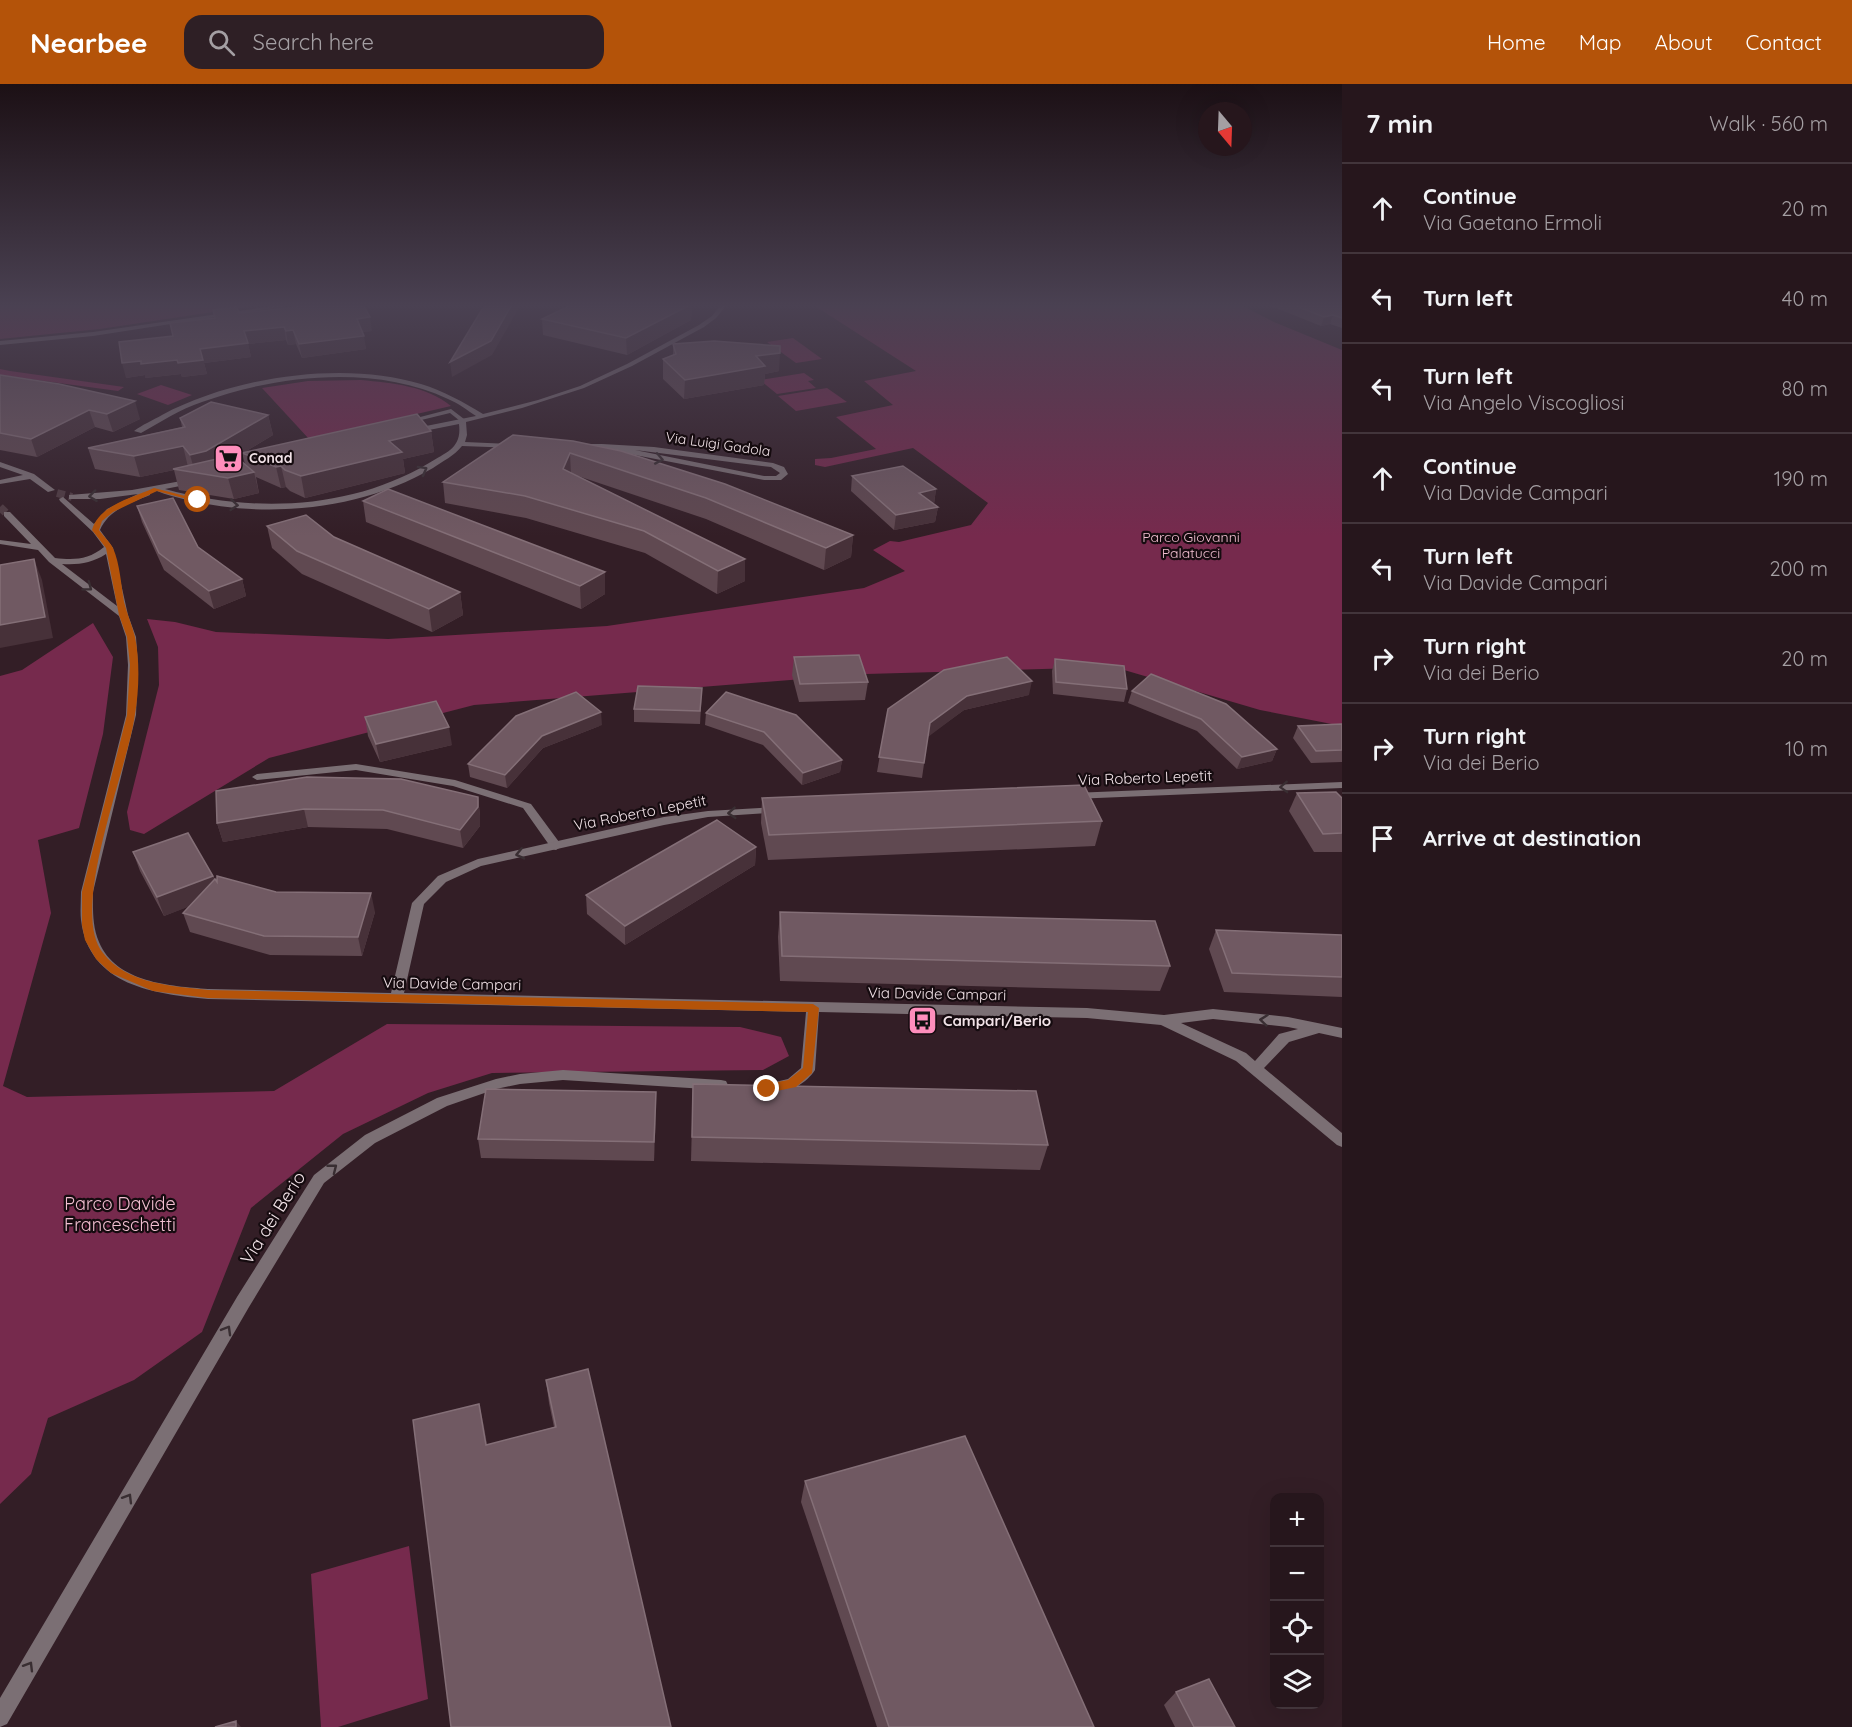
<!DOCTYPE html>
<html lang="en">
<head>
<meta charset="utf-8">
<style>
	:root { --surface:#26161c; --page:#2e1f25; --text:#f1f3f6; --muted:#a49fa3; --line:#42353b; --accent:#b45309 }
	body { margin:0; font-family:Quicksand,sans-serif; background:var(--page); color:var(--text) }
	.controls { position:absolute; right:18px; bottom:18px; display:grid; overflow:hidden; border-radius:12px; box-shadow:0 6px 24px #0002 }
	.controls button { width:54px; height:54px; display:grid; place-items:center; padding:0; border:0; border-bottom:2px solid var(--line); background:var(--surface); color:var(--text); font:30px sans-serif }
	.compass { position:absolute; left:1198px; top:18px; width:54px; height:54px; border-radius:50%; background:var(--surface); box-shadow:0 6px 24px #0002; rotate:161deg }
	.stop { position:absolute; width:18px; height:18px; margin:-14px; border:4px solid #b45309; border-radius:50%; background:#fff }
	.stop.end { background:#b45309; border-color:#fff; box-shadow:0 2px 6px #0008 }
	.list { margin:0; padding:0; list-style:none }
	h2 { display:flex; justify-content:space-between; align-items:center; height:78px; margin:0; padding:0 24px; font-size:26px }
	h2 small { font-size:20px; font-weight:400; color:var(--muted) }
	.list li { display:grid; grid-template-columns:39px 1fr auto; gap:18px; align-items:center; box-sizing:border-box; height:90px; padding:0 24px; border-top:2px solid var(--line) }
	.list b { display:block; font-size:22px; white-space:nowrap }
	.list p { margin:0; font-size:20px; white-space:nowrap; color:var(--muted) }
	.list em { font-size:20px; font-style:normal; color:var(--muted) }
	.icon { flex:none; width:33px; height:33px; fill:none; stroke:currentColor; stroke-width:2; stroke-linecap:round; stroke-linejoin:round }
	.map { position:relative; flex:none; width:1342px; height:1643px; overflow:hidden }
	header { display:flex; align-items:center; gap:36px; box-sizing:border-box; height:84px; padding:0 30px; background:var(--accent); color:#fff }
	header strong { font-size:28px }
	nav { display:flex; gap:33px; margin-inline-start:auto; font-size:21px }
	.search { width:420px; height:54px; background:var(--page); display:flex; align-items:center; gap:15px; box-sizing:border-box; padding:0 21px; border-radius:18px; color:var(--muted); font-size:22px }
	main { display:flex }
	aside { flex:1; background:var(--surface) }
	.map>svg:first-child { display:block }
</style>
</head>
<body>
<header>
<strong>Nearbee</strong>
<div class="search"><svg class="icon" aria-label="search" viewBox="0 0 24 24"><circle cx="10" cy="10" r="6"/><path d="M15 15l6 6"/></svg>Search here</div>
<nav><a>Home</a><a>Map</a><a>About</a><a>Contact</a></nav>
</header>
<main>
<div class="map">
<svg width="1342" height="1643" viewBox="0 0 1342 1643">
	<rect width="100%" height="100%" fill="#331e26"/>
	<g fill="#762a4d">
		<polygon points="0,222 253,222 100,245 0,255"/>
		<polygon points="815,222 1243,222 1274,238 1342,266 1342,642 1260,626 1114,583 866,590 474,621 269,674 144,750 130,746 127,728 159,601 158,563 147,535 175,538 216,548 388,555 607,542 864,504 905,487 873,466 890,457 899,458 971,441 988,419 913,364 825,383 815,381 815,375 831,374 876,365 836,333 893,321 864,297 916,287"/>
		<polygon points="793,254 822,275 796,279 767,258"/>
		<polygon points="0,285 10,287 124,303 118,307 0,291"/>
		<polygon points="804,289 814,296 808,297 816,304 777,310 760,296"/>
		<path d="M361,296C392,299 427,302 451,322L309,355L262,304L308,297Z"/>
		<polygon points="161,301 192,311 168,321 137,310"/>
		<polygon points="827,304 847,318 796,327 778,312"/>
		<polygon points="93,539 113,573 103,650 79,744 38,756 51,829 3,1002 27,1013 274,1007 387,940 740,943 781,953 789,972 763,986 492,989 428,1009 343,1050 251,1124 202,1248 134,1296 48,1334 31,1390 0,1420 0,592 22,586"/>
		<polygon points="409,1462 428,1615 338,1643 321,1643 311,1490"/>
	</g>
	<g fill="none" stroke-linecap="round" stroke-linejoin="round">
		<g stroke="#503c43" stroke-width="8" stroke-dasharray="8 4.5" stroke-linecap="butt">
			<polyline points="57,409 72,413"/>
			<polyline points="0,423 7,430"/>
		</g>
		<g fill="#7b6f74" fill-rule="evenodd">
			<polygon points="451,325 464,335 464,337 460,337 450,329 405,340 401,338"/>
			<polygon points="356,680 455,696 531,720 562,762 556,766 552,765 523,724 453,702 356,686 257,696 252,693 257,690"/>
		</g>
		<g fill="#7b6f74" fill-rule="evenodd">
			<polygon points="273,222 287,222 93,252 0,261 0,257 93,248"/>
			<path d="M720,222H726L716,234L704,243L632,282L584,304L522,324L466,338L467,351L465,358L512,360H515V364L462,362C454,372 443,377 433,384C362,426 267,435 187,416C177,413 166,411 157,407L150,408V411C131,419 109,425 100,446L113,464L128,531L136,553L138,581L136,631L93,808C93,825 92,842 99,858C116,899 171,902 208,905L391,909L412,819L438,792L478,775L664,733L708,727L777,723L783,726L781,728L708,733L664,741L481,782L446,798L424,820L404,909L1087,924L1164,931L1213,925L1288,933L1342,944V954L1319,949L1289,958L1264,984L1342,1049V1063L1337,1061L1236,977L1161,941L1087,934L819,928L815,986C806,1000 784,1013 767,1008L765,1004L767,1000L788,995L801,984L806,928L208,915C155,910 89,902 81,836C80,827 81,817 81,808L126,631L128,581L126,553L119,532L49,478L38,466L0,460V456L31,460L4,432V428H10L55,474C74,476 88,476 104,463L93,448L60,417L59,415L63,413L94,440L107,425L138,410L100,415H69V411L132,406L192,395H195V399L165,405C252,429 350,426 429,379C447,368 462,364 459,340L414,349H411V345L476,332C467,326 458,319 448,315C374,280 277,291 202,318C180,325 161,338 141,349L134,347C142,341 153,336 162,331C233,293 343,276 421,300C444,307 463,318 483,330L538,316L580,302L627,280L699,241L712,232ZM106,470L117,522L62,480C79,481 92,479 106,470ZM1213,935L1288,943L1298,945L1279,950L1255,977L1246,969L1181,939Z"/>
			<path d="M580,360H602L654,363L773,379L784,383L788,390L781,396H764L604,365L583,364H580ZM635,366L771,383L780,389L776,392H764Z"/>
			<polygon points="0,378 34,390 55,406 48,408 30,395 0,400 0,396 23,391 0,383"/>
			<polygon points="1342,698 1342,704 1073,715 1068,712 1073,709"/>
			<polygon points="563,986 721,996 726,997 728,1001 726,1005 721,1006 563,996 520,1000 496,1005 447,1022 375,1059 324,1099 249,1223 7,1640 0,1643 0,1614 237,1213 314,1091 365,1051 437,1014 496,995 520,990"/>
		</g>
	</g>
	<g fill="#604951" fill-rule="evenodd">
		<polygon points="569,222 692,222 691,236 627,271 543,251 542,235"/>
		<polygon points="1271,222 1342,222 1342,244 1330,240 1321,242"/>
		<polygon points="239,229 372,247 362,248 366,265 302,274 296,260 288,261 286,256 248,260 251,273 204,279 207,290 182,293 181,290 145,294 145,291 126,294 173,252 215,234"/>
		<polygon points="673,260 779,287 765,290 764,301 684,315 663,295 663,275 673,272"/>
		<polygon points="0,291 140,335 113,348 95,343 37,373 0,366"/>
		<path d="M268,331L273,351L243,369L431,347L434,368L403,375L405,389L305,414L290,407L286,403L281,404L256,393L259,409L234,415L179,406L174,386L140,393L95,385L88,364L182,343L180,334ZM242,369L245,380L236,373Z"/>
		<polygon points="513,351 853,451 851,473 824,486 706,435 578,392 745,475 745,497 717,510 645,469 526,434 445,419 443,398"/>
		<polygon points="852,392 936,405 934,420 938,423 935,438 894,446 851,407"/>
		<polygon points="363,417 605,488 605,510 581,525 366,438"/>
		<polygon points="137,422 198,463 242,495 246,512 214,525 164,486 142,438"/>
		<polygon points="267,442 460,508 463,531 432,548 302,490 272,464"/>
		<polygon points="794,573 868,598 865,616 799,618 792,591"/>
		<polygon points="1055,575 1127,605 1124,618 1053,610 1052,587"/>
		<polygon points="702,604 700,640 634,638 634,625"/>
		<polygon points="1132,607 1277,665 1272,677 1237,685 1197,647 1128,619"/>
		<polygon points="1029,611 964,626 928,652 922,694 877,688 888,625"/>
		<polygon points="706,629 796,631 842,676 840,688 802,701 763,661 705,641"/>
		<polygon points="365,633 452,661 380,678 368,652"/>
		<polygon points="1342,640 1342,678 1311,679 1293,654 1298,642"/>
		<polygon points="602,641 543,664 507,704 470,693 468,680"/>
		<polygon points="216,707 478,713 480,732 480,742 463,764 387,745 308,743 223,758 217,739"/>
		<polygon points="1297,709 1342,714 1342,768 1314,768 1289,727"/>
		<polygon points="762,714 1102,737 1095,762 768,776 761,739"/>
		<polygon points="756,763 755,781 625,861 587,830 586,811"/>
		<polygon points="133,768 213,792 217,798 276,808 375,828 362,872 270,871 190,848 183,829 189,822 164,832 140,787"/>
		<polygon points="780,828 1170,882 1160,907 780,897 778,853"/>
		<polygon points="1216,846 1342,851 1342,913 1224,908 1209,865"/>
		<polygon points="693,1000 1048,1061 1040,1086 691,1077"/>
		<polygon points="656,1027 654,1077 481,1074 478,1055"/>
		<polygon points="546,1296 671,1643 413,1336 479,1320 487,1361 554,1343 549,1319"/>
		<polygon points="805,1397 1094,1643 877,1643 801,1418"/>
		<polygon points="1176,1608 1235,1643 1175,1643 1164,1621"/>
	</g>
	<g fill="#473139">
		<polygon points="511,222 520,222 492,271 452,293 450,278"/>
		<polygon points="688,222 692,222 691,236 627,271 626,254"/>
		<polygon points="1333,231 1330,240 1321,242 1324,233"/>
		<polygon points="370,233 372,247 359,248 357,235"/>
		<polygon points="284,243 286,256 248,260 251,273 204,279 207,290 182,293 181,290 145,294 145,291 126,294 122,279 200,265 244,247"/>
		<polygon points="293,246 296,260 288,261 286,247"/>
		<polygon points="364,252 366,265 302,274 299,260"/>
		<polygon points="780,269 779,287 765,290 764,301 684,315 685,296 756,272"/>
		<polygon points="135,317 140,335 113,348 107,330"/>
		<polygon points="89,326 95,343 37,373 31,355"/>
		<polygon points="268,331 273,351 211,388 195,388 190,371"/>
		<polygon points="431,347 434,368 403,375 405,389 305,414 301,392 389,357"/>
		<polygon points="183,362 188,383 173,385 174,386 140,393 134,372"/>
		<polygon points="570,369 571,390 563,385"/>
		<polygon points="281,382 286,403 281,404 276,383"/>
		<polygon points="254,388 259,409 234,415 228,394"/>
		<polygon points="936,405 934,420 919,409"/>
		<polygon points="938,423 935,438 894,446 896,431"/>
		<polygon points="853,451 851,473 824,486 826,464"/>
		<polygon points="34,475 42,496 53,554 0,564 0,541"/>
		<polygon points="745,475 745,497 717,510 718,487"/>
		<polygon points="605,488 605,510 581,525 580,502"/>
		<polygon points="242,495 246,512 214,525 209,507"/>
		<polygon points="460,508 463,531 432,548 429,525"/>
		<polygon points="1032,597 1029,611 964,626 928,653 930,639 967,612"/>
		<polygon points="601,628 602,641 543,664 507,704 505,691 542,652"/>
		<polygon points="449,643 452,661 380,678 376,660"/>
		<polygon points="1277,665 1272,677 1237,685 1242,673"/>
		<polygon points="842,676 840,688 802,701 803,689"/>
		<polygon points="478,713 480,732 480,742 463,764 460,746"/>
		<polygon points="304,725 308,743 223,758 217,739"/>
		<polygon points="756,763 755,781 625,861 625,842"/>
		<polygon points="213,792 220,811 164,832 157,813"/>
		<polygon points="371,809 375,828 362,872 358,853"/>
		<polygon points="656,1008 656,1027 654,1077 654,1058"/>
		<polygon points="479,1320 484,1342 491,1383 486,1361"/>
		<polygon points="236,1637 241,1643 236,1643"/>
	</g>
	<g fill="#705962" stroke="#846f77" stroke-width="1.5">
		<polygon points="306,222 364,222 370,233 357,235 364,252 299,260 293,246 286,247 284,243 244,247 248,259 200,265 203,276 178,279 177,276 141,280 141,277 122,279 119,258 173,252 170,239 215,234 213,226 237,223 239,229"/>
		<polygon points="484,222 511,222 491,257 450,278"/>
		<polygon points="569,222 688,222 626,254 542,235"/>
		<polygon points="1296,222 1342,222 1342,234 1333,231 1324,233"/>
		<polygon points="714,257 780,262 780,269 756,272 765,282 685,296 663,275 676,270 673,260"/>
		<polygon points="0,291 59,300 135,317 107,330 89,326 31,355 0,349"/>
		<polygon points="211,318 268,331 206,367 190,371 183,362 134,372 88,364 185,343 180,334"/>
		<polygon points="417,330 431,347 389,357 402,368 301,392 285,386 281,382 276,383 242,369"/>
		<polygon points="513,351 573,357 621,367 725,400 853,451 826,464 706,414 570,369 563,385 745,475 718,487 644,447 525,412 443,398"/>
		<polygon points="234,371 254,388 228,394 173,385"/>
		<polygon points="903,382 936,405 919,409 938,423 896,431 852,392"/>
		<polygon points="388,405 605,488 580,502 363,417"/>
		<polygon points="173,414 198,463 242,495 209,507 159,469 137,422"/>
		<polygon points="306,431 334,453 460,508 429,525 297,467 267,442"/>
		<polygon points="34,475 45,533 0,541 0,481"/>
		<polygon points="859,571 868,598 800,600 794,573"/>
		<polygon points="1007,573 1032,597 967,612 930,639 924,679 879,673 888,625 944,586"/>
		<polygon points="1055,575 1124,582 1127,605 1056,598"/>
		<polygon points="1151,590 1226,620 1277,665 1242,673 1201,635 1132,607"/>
		<polygon points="638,602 702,604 700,627 634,625"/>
		<polygon points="576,608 601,628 542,652 505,691 468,680 516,632"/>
		<polygon points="726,608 796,631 842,676 803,689 764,648 706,629"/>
		<polygon points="436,617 449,643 376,660 365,633"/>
		<polygon points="1342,640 1342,666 1316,667 1298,642"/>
		<polygon points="307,693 401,695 478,713 478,723 460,746 383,726 304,725 217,739 216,707"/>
		<polygon points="1084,701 1102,737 769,751 762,714"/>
		<polygon points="1336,708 1342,714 1342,749 1323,750 1297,709"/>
		<polygon points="717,736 756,763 625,842 586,811"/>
		<polygon points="188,749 213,792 157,813 133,768"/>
		<polygon points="217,792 276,808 371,809 358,853 264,852 183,829 215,795 217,798"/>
		<polygon points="780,828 1155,837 1170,882 782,872"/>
		<polygon points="1216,846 1342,851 1342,893 1232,889"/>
		<polygon points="693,1000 1036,1007 1048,1061 692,1053"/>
		<polygon points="486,1005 656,1008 654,1058 478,1055"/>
		<polygon points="588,1285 671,1643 451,1643 413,1336 479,1320 486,1361 556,1343 546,1296"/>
		<polygon points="965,1352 1094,1643 889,1643 805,1397"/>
		<polygon points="1209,1595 1235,1643 1194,1643 1176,1608"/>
		<polygon points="236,1637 236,1643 215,1643"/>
	</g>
	<defs><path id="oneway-chevron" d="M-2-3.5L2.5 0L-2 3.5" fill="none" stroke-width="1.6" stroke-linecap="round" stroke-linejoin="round" transform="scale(1.5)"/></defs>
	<g stroke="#392e32">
		<use href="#oneway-chevron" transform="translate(659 375) rotate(11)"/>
		<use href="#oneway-chevron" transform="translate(423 386) rotate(-29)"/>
		<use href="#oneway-chevron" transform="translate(93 412) rotate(173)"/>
		<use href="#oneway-chevron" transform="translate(234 421) rotate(5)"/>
		<use href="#oneway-chevron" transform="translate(88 503) rotate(37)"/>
		<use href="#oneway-chevron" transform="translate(1284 703) rotate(178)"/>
		<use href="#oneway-chevron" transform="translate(732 729) rotate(176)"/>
		<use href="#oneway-chevron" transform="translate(520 770) rotate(167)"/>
		<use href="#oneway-chevron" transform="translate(1264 936) rotate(-174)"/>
		<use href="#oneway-chevron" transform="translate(333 1084) rotate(-38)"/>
		<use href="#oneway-chevron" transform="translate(227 1246) rotate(-60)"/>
		<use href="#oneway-chevron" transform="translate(128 1414) rotate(-59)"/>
		<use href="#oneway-chevron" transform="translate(29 1582) rotate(-59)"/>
	</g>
	<linearGradient id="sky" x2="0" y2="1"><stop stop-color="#1c1015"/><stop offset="0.49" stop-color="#4a4152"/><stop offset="1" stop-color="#4a4152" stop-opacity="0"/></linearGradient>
	<rect width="1342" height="452" fill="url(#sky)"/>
	<path fill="#b45309" d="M154,404L201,416L198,418L157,407L113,428L102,437L99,446C103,452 110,458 113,464C120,480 121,501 124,518C127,530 132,541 135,553C140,577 139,607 135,630C128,685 68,826 103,869C126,900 173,902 208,906L813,920L819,924L812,989L796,1003L767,1009L762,1005L767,1000L788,996L803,984L808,928L208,914L153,907L111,889L96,875L85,856L82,841V808L127,631L130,581L127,553L119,531L106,464L92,446C99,421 132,414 154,404Z"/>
	<defs>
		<symbol id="supermarket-square" viewBox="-11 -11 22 22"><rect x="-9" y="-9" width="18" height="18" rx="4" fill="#fe8ebc" stroke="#150b0f"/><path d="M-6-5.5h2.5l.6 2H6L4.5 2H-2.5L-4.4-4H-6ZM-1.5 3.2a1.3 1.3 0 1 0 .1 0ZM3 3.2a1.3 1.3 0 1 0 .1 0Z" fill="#111"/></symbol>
		<symbol id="bus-square" viewBox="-11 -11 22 22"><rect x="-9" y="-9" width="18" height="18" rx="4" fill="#fe8ebc" stroke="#150b0f"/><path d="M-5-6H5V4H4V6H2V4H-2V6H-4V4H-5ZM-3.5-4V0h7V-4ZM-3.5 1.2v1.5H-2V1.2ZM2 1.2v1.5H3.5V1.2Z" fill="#111"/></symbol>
	</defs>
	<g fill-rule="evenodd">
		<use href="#supermarket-square" x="212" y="358" width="33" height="33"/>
		<use href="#bus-square" x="906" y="920" width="33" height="33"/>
	</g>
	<g text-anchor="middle" stroke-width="4.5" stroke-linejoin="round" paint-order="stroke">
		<g font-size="14" fill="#f2e3e8" stroke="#150b0f">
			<text transform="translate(718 360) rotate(8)" y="5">Via Luigi Gadola</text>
		</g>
		<g font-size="14" font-weight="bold" fill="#f2e3e8" stroke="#150b0f" text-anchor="start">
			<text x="249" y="379">Conad</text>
		</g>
		<g font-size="14" fill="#f2bfd1" stroke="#150b0f">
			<text x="1191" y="458">Parco Giovanni<tspan x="1191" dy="16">Palatucci</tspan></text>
		</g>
		<g font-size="15" fill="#f2e3e8" stroke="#150b0f">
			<text transform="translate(1145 694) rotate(-2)" y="5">Via Roberto Lepetit</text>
			<text transform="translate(640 729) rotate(-11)" y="5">Via Roberto Lepetit</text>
			<text transform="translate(452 900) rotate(1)" y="5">Via Davide Campari</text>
			<text transform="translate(937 910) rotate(1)" y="5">Via Davide Campari</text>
		</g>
		<g font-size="15" font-weight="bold" fill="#f2e3e8" stroke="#150b0f" text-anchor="start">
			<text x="943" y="942">Campari/Berio</text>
		</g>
		<g font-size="18" fill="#f2bfd1" stroke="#150b0f">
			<text x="120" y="1126">Parco Davide<tspan x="120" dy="21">Franceschetti</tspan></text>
		</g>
		<g font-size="18" fill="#f2e3e8" stroke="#150b0f">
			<text transform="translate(273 1134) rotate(-58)" y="6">Via dei Berio</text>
		</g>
	</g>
</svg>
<div class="controls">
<button>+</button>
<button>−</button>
<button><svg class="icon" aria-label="locate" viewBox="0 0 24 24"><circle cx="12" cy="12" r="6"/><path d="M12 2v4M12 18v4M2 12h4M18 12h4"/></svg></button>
<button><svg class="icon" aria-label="layers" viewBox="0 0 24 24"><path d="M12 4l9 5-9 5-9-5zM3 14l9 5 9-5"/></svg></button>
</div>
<svg class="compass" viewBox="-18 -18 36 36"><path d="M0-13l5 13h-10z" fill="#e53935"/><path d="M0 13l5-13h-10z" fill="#a49fa3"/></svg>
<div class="stop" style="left:198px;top:416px"></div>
<div class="stop end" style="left:767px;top:1005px"></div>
</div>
<aside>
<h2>7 min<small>Walk · 560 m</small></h2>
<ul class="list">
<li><svg class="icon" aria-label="ahead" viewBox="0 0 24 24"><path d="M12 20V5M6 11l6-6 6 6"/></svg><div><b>Continue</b><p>Via Gaetano Ermoli</p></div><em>20 m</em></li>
<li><svg class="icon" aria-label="left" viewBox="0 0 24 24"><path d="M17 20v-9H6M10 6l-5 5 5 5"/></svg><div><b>Turn left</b></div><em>40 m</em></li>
<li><svg class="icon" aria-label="left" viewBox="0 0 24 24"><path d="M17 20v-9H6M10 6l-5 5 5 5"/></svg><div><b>Turn left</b><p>Via Angelo Viscogliosi</p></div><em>80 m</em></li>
<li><svg class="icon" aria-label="ahead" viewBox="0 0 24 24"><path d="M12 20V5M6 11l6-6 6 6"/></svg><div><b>Continue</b><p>Via Davide Campari</p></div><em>190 m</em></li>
<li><svg class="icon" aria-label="left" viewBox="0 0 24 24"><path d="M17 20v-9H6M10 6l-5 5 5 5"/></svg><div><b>Turn left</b><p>Via Davide Campari</p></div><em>200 m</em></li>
<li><svg class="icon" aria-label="right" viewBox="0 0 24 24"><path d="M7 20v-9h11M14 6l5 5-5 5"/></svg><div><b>Turn right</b><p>Via dei Berio</p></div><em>20 m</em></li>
<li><svg class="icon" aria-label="right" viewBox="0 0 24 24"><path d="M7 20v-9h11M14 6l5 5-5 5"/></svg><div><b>Turn right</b><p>Via dei Berio</p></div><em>10 m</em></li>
<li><svg class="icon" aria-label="arrive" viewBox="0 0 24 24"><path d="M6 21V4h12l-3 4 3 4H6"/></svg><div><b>Arrive at destination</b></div></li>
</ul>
</aside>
</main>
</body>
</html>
